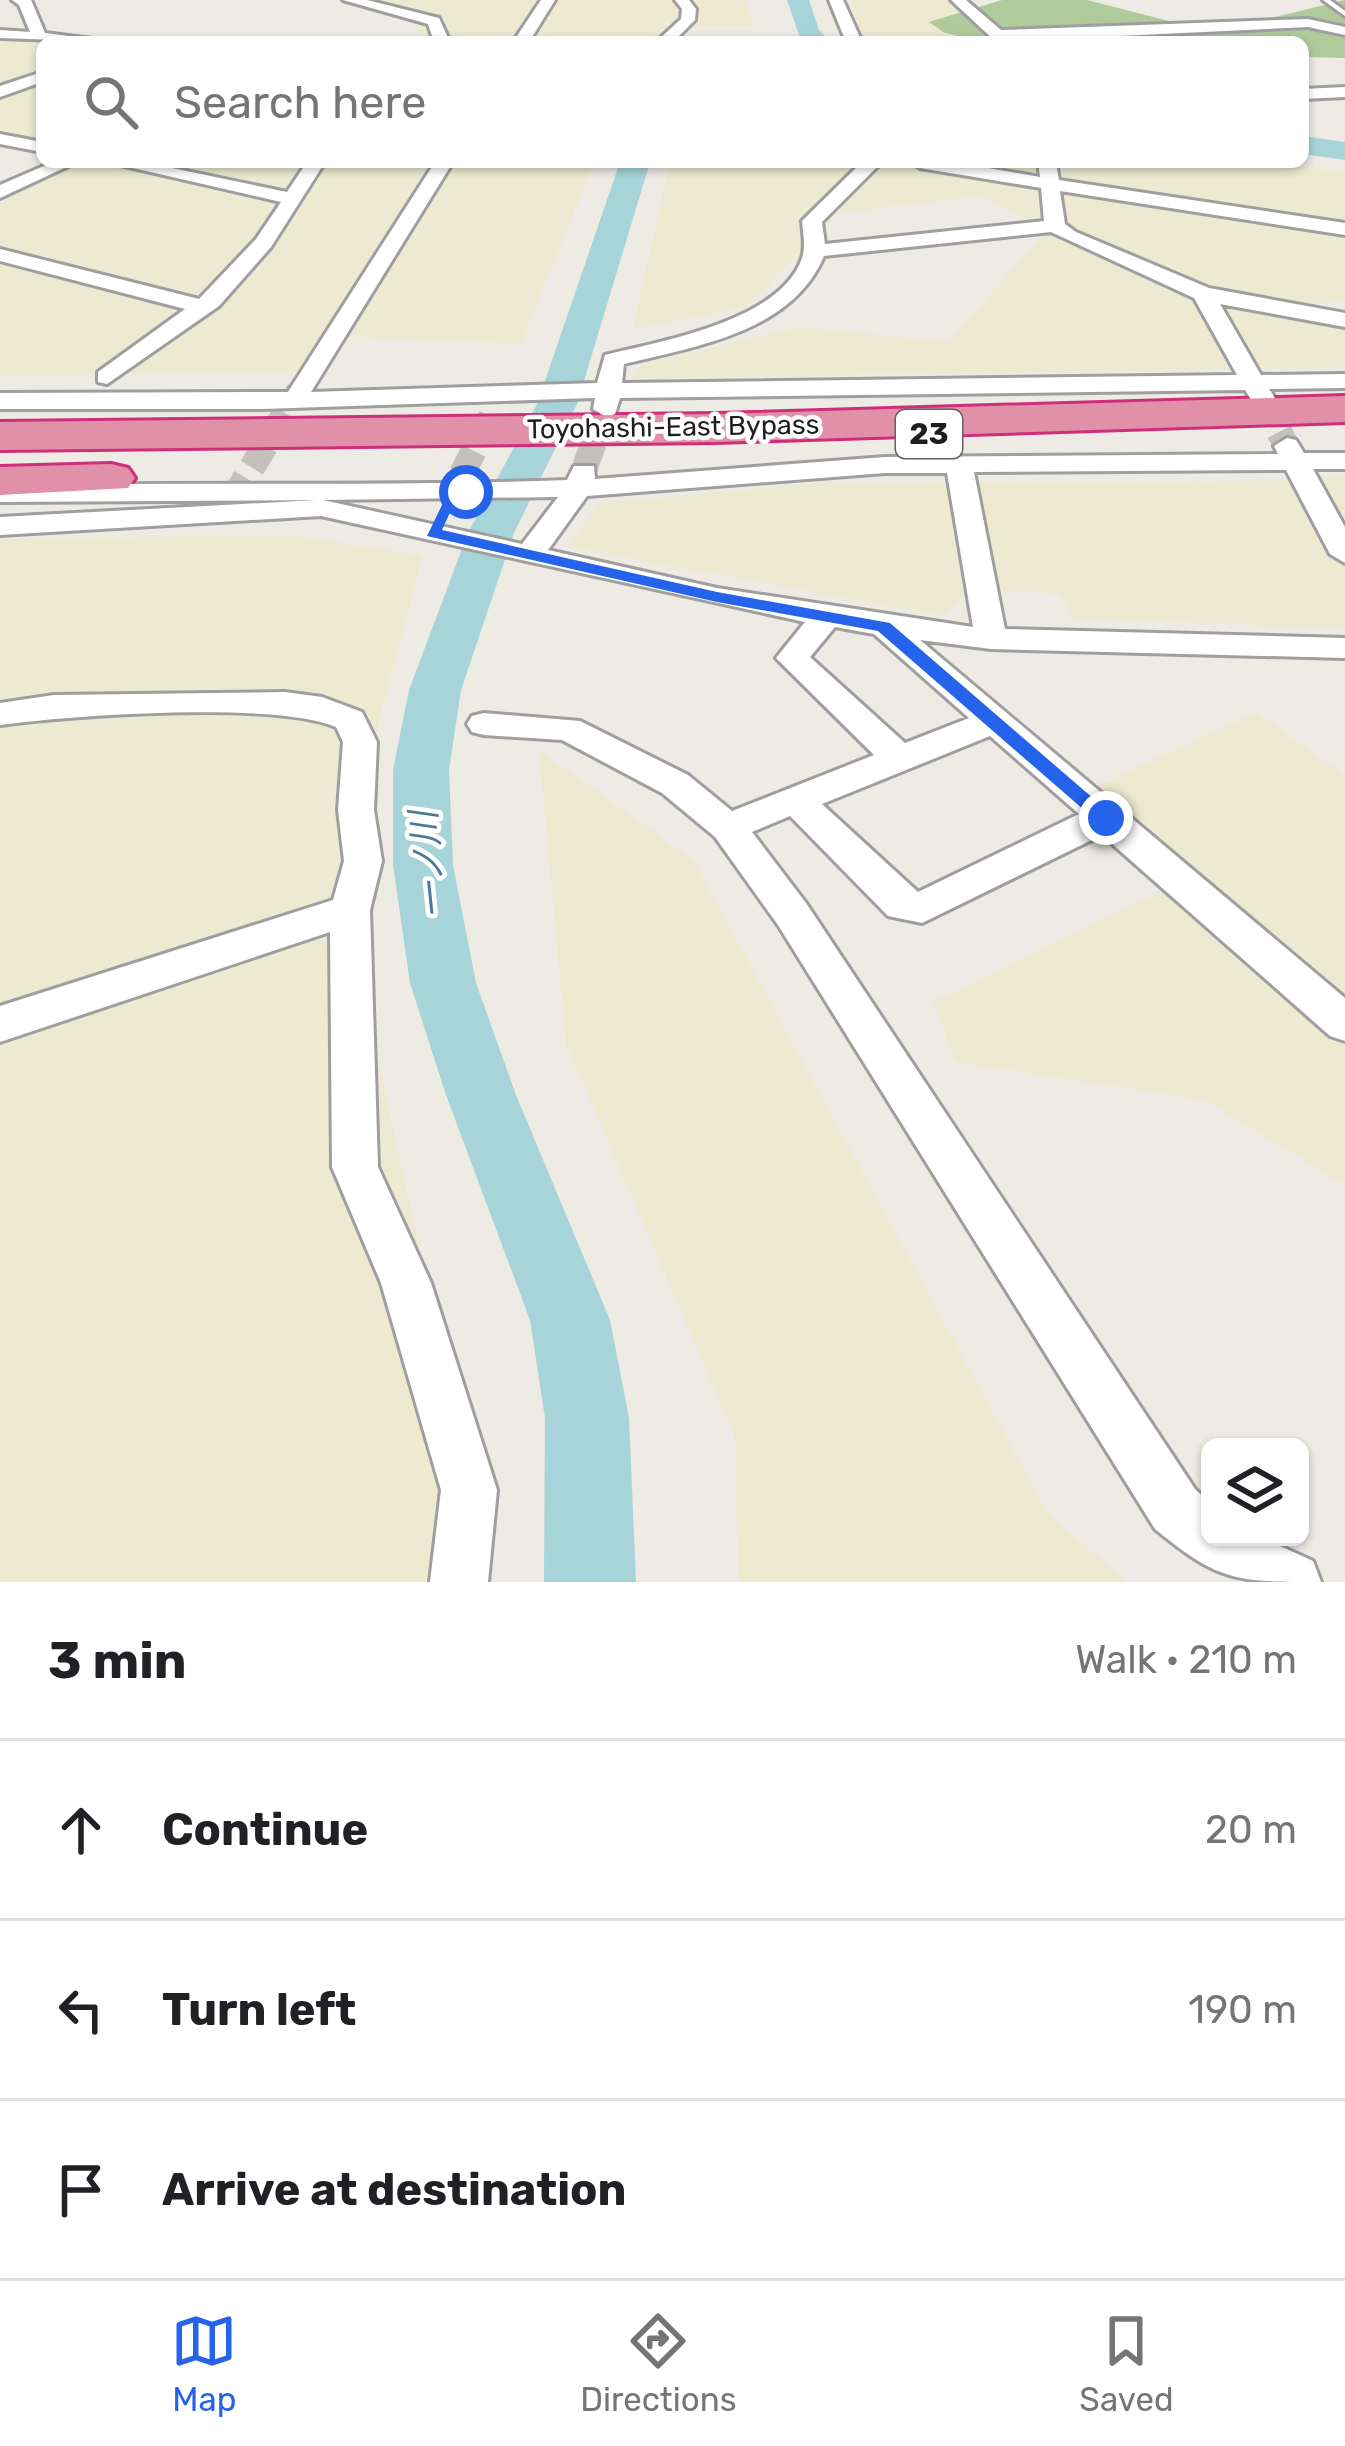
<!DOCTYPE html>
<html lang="en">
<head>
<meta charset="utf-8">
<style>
	:root { --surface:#fff; --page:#f6f6f6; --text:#202124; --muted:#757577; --line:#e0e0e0; --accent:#2563eb }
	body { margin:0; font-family:Rubik,"Noto Sans JP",sans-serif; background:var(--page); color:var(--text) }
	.controls { position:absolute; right:36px; bottom:36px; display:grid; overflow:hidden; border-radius:18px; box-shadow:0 3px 9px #0004 }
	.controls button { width:108px; height:108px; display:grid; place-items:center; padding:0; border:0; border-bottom:3px solid var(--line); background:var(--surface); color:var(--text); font:60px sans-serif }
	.stop { position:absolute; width:36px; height:36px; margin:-27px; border:9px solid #2563eb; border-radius:50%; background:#fff }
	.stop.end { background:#2563eb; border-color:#fff; box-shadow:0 3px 12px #0008 }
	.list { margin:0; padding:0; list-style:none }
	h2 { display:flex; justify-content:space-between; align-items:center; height:156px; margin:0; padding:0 48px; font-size:51px }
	h2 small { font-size:39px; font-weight:400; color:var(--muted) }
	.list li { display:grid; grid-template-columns:78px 1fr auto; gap:36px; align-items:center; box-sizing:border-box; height:180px; padding:0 48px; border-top:3px solid var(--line) }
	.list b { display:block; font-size:45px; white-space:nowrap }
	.list em { font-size:39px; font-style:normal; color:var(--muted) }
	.icon { flex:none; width:66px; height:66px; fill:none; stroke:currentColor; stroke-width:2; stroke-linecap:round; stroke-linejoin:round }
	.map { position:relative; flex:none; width:1345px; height:1582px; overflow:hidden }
	.search { position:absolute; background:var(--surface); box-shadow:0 3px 9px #0004; left:36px; right:36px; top:36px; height:132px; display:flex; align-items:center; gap:30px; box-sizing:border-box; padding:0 42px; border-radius:18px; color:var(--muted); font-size:45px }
	.sheet { height:696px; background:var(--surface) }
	nav { display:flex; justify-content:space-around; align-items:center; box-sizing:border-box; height:168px; border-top:3px solid var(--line); background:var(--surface); font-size:33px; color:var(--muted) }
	nav a { display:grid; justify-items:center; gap:6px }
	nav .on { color:var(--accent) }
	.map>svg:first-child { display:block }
</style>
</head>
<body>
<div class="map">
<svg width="1345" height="1582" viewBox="0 0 1345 1582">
	<rect width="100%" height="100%" fill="#eeeae4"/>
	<g fill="#ecebd1">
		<polygon points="353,0 744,0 755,25 683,25 666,42 421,42 417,16"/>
		<polygon points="852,0 948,0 993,42 863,42"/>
		<polygon points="0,40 42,43 42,136 30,141 0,136"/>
		<polygon points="79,162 594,162 521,344 345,336 319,372 0,376 0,200"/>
		<polygon points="670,162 1281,162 1345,173 1345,301 1302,305 1345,314 1345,368 632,378 642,364 798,327 948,342 1048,229 982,196 838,213 746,307 633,329"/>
		<polygon points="1345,476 1345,628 1074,619 1061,594 969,588 942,616 569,547 599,503 819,483 1239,481"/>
		<polygon points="293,535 422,556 338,879 470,1477 459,1582 0,1582 0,539"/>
		<polygon points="1256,712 1345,776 1344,1185 1205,1100 956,1062 933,1002 1186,879 1093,788"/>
		<polygon points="539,750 693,860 1048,1514 1127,1582 738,1582 735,1437 566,1043"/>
	</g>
	<polygon fill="#afcb9c" points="1002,0 1087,0 1173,22 1211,23 1263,20 1345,0 1345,58 1303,57 1303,42 981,42 943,32 929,22"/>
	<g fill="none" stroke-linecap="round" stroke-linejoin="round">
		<g fill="#a7d4d9" fill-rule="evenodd">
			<polygon points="787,0 809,0 819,30 830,42 800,38"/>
			<polygon points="1303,136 1345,142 1345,160 1303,154"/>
			<polygon points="620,162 650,162 577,404 514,533 461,690 449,770 453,865 476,983 516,1095 610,1320 629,1418 636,1582 544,1582 545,1418 530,1320 446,1095 410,983 393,865 393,770 409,690 468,533 537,404"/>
		</g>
		<g stroke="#c4c1bc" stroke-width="26" stroke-dasharray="26 12" stroke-linecap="butt">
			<polyline points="1262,398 1285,443"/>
			<polyline points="585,467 606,409"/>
			<polyline points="462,474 495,409"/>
			<polyline points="232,500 299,391"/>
		</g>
		<defs>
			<polygon id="lane" points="1323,0 1330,0 1345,11 1345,16"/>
			<g id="street">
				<polygon points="12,0 31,0 45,33 116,42 0,38 0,30 30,32 19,5"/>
				<polygon points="343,0 367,0 439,18 450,42 434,42 428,24"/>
				<polygon points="541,0 555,0 529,42 513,42"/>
				<polygon points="675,0 689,0 696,9 695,20 673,42 656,42 681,19 682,9"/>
				<polygon points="829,0 843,0 862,42 846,42"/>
				<polygon points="951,0 966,0 1001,30 1308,19 1345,27 1345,35 1308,27 996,42"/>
				<polygon points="42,72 42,82 0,97 0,86"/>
				<polygon points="1345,87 1345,97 1303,99 1303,89"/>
				<polygon points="0,134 42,142 42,152 0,144"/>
				<polygon points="53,162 77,162 0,198 0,185"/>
				<polygon points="107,162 143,162 287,192 307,162 325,162 271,247 219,306 107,384 98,382 98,372 185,309 0,261 0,249 199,299 256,239 281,202"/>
				<path d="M435,162H453L311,392L597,383L605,355C661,341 781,321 802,258C806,247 803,233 802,221L862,162H882L822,222L825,244L1044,221L1041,188L920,168L911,162H953L1040,177L1038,162H1056L1059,180L1345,223V235L1060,191L1065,224L1076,232L1209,288L1345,313V327L1220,304L1261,375L1345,374V388L1269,389L1275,398L1262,406L1253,403L1245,390L620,398L615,414L606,417L593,409L595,398L262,409H0V393L288,392ZM1051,232L1194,298L1237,375L622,383L624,364C697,346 792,332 824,256Z"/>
				<path d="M1287,438L1296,440L1304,453H1345V469H1313L1345,527V563L1330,554L1286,470L974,472L1005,629L1345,638V658L991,649L920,640L1345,998V1041L1330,1036L1102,835L922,923L888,916L790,816L752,832L806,903L1195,1489L1210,1503V1537H1260L1313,1561L1321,1582C1237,1582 1219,1582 1155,1529L778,925L715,837L662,793L562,740L484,735L472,732L467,724L472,716L484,713L580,721L688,775L732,811L874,755L776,658L805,622L321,516L0,535V517L317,500L0,502V486C189,481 378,487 567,480L574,466H594L595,479L885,457L1278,454L1274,446ZM885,473H947L973,627L717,588L548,550L587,496ZM558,497L522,544L323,500ZM835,627L874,634L969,718L905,743L810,657ZM990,736L1079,814L918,892L822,804Z"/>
				<path d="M285,692L322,697L362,712L377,742L374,810L382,861L370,910L378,1167L431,1283L497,1490L488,1582H430L441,1490L381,1283L332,1167L330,932L0,1042V1006L333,900L344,861L338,810L343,742L336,727C275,701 71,715 0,725V703L54,695Z"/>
			</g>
			<g id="highway">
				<polygon points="1345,396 1345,422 716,442 0,450 0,422 716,414"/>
				<polygon points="111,464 128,468 135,478 128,488 0,495 0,467"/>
			</g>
		</defs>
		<use href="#lane" stroke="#9f9f9f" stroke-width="6"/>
		<use href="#street" stroke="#9f9f9f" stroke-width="6"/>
		<use href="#highway" stroke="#cf2f79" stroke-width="6"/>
		<use href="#lane" fill="#fff" fill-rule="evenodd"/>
		<use href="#street" fill="#fff" fill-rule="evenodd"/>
		<use href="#highway" fill="#e190a9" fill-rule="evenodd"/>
	</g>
	<polygon fill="#2563eb" points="449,488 474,492 457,497 442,530 717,592 890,623 1116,818 1113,823 1099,823 878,631 717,602 427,536 443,503 442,492"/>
	<g text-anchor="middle" stroke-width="9" stroke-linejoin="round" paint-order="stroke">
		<g font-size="27" fill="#1e1e1e" stroke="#fff">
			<text transform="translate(673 427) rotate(-1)" y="9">Toyohashi-East Bypass</text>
		</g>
		<rect fill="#fff" stroke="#626262" stroke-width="3" x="896" y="410" width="66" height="48" rx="9"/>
		<g font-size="30" font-weight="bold" fill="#1e1e1e">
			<text x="929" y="444">23</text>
		</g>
		<g font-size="36" font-style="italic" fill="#4a7a99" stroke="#fff">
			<text transform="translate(428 865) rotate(-96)" y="13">一ノ川</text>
		</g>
	</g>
</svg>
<div class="controls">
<button><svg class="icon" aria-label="layers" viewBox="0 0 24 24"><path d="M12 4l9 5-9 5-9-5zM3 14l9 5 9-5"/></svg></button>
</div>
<div class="stop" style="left:466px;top:492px"></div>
<div class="stop end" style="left:1106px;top:818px"></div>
<div class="search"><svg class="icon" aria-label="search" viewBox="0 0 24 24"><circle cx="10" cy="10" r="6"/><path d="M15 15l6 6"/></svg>Search here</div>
</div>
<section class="sheet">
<h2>3 min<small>Walk · 210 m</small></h2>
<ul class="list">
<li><svg class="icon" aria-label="ahead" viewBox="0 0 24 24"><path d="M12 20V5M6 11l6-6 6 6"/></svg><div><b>Continue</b></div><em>20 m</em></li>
<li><svg class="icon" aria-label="left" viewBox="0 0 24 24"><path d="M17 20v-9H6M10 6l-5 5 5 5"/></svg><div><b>Turn left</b></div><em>190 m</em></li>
<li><svg class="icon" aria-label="arrive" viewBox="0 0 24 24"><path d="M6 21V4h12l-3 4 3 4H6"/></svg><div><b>Arrive at destination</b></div></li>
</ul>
</section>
<nav>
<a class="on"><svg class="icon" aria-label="map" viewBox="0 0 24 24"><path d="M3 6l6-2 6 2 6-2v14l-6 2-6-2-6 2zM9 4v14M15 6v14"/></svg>Map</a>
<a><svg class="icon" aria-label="directions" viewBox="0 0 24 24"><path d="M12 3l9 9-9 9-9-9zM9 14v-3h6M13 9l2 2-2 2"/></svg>Directions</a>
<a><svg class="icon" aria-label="saved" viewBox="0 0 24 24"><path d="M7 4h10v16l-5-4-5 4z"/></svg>Saved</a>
</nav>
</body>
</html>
